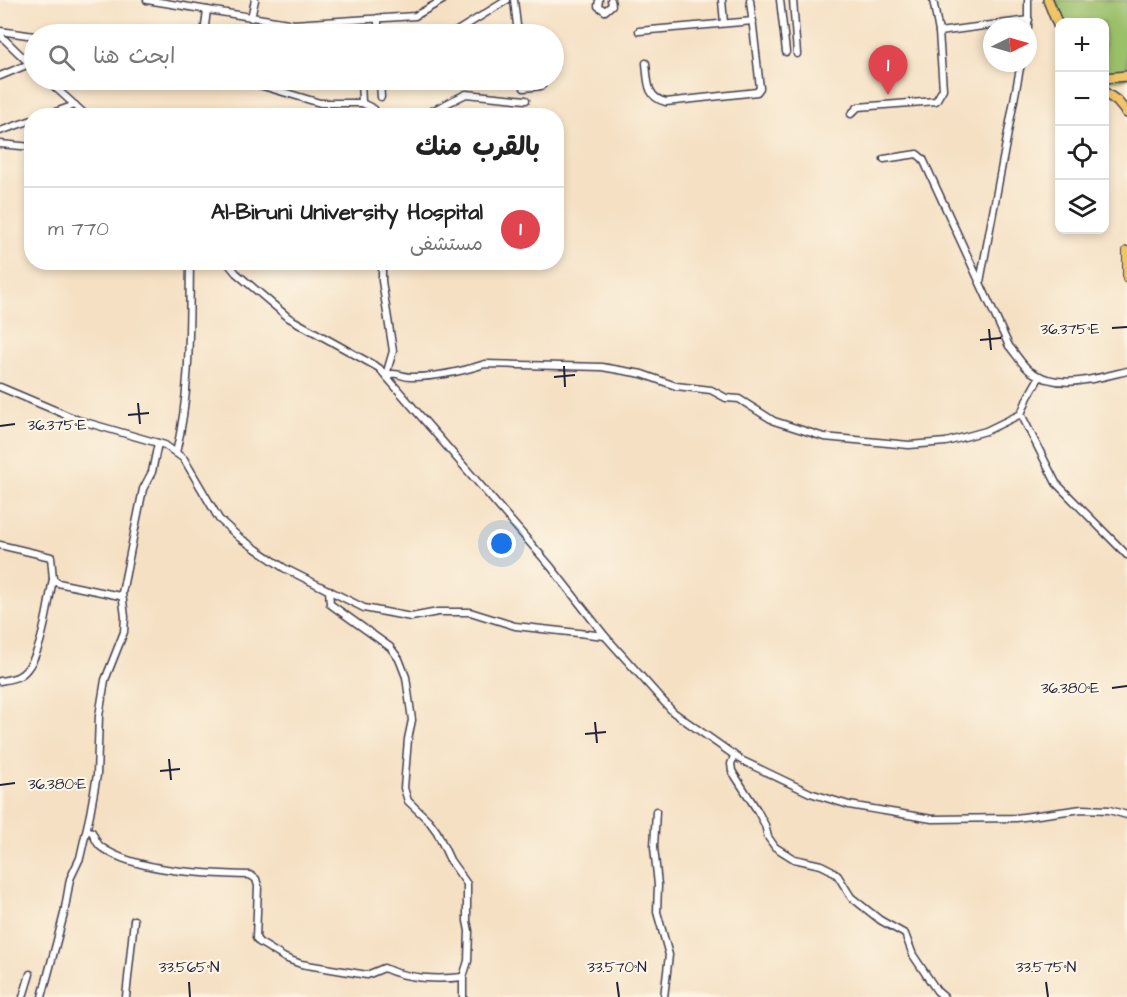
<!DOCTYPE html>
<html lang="ar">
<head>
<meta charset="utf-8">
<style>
	:root { --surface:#fff; --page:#f6f6f6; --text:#222; --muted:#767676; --line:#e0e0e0; --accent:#0f766e }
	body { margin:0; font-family:"Architects Daughter","Playpen Sans Arabic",sans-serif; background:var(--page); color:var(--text); direction:rtl }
	.controls { position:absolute; right:18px; top:18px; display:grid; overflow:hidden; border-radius:12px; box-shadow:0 3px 9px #0003 }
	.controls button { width:54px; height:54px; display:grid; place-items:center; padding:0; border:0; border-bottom:2px solid var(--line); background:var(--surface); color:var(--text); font:30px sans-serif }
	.compass { position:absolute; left:983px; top:18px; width:54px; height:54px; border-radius:50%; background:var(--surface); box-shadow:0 3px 9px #0003; rotate:85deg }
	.you { position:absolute; left:502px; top:544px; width:21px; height:21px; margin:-15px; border:4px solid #fff; border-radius:50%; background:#1a73e8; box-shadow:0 0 0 9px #1a73e833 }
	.badge { display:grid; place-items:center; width:39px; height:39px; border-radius:50%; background:var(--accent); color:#fff; font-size:20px; font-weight:700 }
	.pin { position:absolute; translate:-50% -50px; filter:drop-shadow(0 2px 3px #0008) }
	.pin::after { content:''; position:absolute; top:32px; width:21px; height:18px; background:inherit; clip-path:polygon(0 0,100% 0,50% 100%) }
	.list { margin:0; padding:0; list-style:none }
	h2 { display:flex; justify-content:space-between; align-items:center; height:78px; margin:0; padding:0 24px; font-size:26px }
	h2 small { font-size:20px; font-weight:400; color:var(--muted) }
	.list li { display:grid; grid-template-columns:39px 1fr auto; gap:18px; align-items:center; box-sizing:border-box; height:84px; padding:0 24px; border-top:2px solid var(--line) }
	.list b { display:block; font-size:22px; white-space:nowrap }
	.list p { margin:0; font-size:20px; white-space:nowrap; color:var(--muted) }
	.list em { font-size:20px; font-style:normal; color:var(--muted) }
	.icon { flex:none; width:33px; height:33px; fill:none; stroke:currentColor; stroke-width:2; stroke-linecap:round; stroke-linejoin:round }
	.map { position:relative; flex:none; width:1127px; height:997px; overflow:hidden; direction:ltr }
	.search { position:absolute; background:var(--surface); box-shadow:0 3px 9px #0003; left:24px; top:24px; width:540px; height:66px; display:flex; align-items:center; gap:15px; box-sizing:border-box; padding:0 21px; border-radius:33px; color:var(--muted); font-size:22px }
	.panel { position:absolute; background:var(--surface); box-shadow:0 3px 9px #0003; left:24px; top:108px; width:540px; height:162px; border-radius:24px; direction:rtl }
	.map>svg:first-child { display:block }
</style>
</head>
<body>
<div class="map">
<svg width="1127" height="997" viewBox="0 0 1127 997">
	<rect width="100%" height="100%" fill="#fcf5e5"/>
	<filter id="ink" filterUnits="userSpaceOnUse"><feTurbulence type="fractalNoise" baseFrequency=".0167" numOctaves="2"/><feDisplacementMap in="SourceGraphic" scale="12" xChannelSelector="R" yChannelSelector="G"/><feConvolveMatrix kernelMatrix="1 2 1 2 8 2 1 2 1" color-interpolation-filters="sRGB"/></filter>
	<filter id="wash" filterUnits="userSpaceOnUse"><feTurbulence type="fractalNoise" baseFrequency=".008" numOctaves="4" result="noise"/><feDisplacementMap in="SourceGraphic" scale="24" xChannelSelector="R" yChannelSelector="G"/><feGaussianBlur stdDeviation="1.35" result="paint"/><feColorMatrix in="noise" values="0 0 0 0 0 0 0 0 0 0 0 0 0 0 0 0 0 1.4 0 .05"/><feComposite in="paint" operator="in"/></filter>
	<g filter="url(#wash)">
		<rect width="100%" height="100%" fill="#f5e0c3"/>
		<polygon fill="#9bc06b" stroke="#5e7153" stroke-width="1.5" points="1054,0 1127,0 1127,79 1105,81 1104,22 1062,22"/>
	</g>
	<g filter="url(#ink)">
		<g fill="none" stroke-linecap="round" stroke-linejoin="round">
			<defs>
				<g id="minor">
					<polyline points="147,0 294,24 415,16 443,0"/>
					<polyline points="514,0 518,34"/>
					<polyline points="599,0 598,6 605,11 612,5 611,0"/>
					<polyline points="722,0 724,23"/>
					<polyline points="780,0 786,52"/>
					<polyline points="793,0 797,54"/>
					<polyline points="251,18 255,0"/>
					<polyline points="378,18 378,34"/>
					<polyline points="1028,27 1028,0"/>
					<polyline points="0,31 34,36"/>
					<polyline points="639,31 753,21"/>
					<polyline points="939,32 1029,20"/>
					<polyline points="204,34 207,10"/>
					<polyline points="452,34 507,0"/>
					<polyline points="0,35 34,68"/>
					<path d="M646,63C648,80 646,98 666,102L757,92L760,88L750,0"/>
					<polyline points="0,76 29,64"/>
					<polyline points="47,80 87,116"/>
					<polyline points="243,80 320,103 362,103 374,109 378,116"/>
					<polyline points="361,80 362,103"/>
					<polyline points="380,80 381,97"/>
					<polyline points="523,80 524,88 542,86"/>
					<polyline points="851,114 858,107 936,101 943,89 939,32 933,0"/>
					<polyline points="44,116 75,105"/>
					<polyline points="422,116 466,94 526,100"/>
					<polyline points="0,131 32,120"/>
					<polyline points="0,144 32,147"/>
					<path d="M884,159L917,154L923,159L1009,346C1016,354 1022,365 1030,371C1058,391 1098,378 1127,371"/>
					<polyline points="227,262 236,273 289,318 379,368 551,567 605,636 673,712 741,760 810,793 849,805 932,819 1016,818 1082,809 1109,810 1127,815"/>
					<path d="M382,262V281L393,351L386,375C400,371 401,378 413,377C437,377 463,371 485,364L602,367L642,374L676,386L711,390L726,398L739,399L774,421L824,437L909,445L946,442L986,431L1021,414"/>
					<polyline points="980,282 1021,63"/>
					<polyline points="1040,376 1028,397 1021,414 1056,483 1127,555"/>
					<polyline points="0,387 78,420 165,445 184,459 219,519 240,538 284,568 364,608 411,617 438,612 470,612 515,626 605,636"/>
					<path d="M176,453C191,390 189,327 190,262"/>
					<polyline points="0,545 51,557 53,579 58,583 120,596 122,593 143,489 152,472 158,443"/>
					<polyline points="329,590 330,604 390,647 399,659 406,677 412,720 408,739 404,788 408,801 429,821 437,832 450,860 467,884 467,921 469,931 468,961 463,977 463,997"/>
					<path d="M0,681C6,680 14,679 19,676C42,664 48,603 53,579"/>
					<polyline points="734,756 731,764 732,771 757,810 765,825 768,837 775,847 794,859 821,865 831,870 838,876 851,897 880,920 905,934 913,955 937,991 944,997"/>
					<polyline points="656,811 654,847 658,885 657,912 669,955 664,997"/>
					<path d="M87,830L92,832C95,837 96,843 101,847C136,872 208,874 250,875L256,879L258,886L256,938L259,942L285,958L301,964L367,975L384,968C407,979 438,980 463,977"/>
					<polyline points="23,997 30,974"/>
					<polyline points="42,997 64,914 70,879 80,858 90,814 97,775 99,716 105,680 124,632 125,617 122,593"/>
					<polyline points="126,997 134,920"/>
				</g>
				<polyline id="major" points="1127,251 1127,279"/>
				<g id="highway">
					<polyline points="1048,0 1060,30"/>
					<polyline points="1104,78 1127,76"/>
					<polyline points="1104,92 1117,101 1127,113"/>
				</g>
			</defs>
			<use href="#minor" stroke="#423e4f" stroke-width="9"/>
			<use href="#major" stroke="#423e4f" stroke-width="10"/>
			<use href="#highway" stroke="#423e4f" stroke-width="12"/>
			<use href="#minor" stroke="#fff" stroke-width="6"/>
			<use href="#major" stroke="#f0c469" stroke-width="8"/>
			<use href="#highway" stroke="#f0c469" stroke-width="9"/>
		</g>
	</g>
	<path fill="none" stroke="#22223b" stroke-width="2" d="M1112,328L1127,327M989,329L991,350M980,340L1001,338M564,366L565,387M554,377L575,375M138,403L140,424M128,415L149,413M0,426L15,424M1112,688L1127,686M595,722L597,743M585,734L606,732M169,759L171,780M160,771L180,769M0,785L15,783M189,982L190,997M617,982L619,997M1046,982L1048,997"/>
	<g font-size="15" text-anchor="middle" fill="#22223b" stroke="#fcf5e5" stroke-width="4.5" stroke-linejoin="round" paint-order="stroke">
		<text x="1070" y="334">36.375°E</text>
		<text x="57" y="430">36.375°E</text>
		<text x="1070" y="693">36.380°E</text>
		<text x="57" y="789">36.380°E</text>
		<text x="189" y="972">33.565°N</text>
		<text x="617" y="972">33.570°N</text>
		<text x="1046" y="972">33.575°N</text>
	</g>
</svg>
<div class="controls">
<button>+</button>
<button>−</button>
<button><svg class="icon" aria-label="locate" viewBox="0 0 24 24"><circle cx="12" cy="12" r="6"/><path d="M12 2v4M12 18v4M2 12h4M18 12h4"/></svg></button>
<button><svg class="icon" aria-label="layers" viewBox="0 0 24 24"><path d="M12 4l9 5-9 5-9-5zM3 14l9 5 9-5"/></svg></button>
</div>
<svg class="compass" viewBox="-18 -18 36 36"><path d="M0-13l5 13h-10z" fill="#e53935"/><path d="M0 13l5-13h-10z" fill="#767676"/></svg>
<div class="you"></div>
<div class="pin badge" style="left:888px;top:95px;background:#e0444e">1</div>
<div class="search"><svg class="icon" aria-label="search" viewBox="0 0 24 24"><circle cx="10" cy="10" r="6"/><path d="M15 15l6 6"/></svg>ابحث هنا</div>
<section class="panel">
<h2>بالقرب منك<small></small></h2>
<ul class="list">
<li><span class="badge" style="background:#e0444e">1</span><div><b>Al-Biruni University Hospital</b><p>مستشفى</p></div><em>770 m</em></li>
</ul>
</section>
</div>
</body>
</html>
